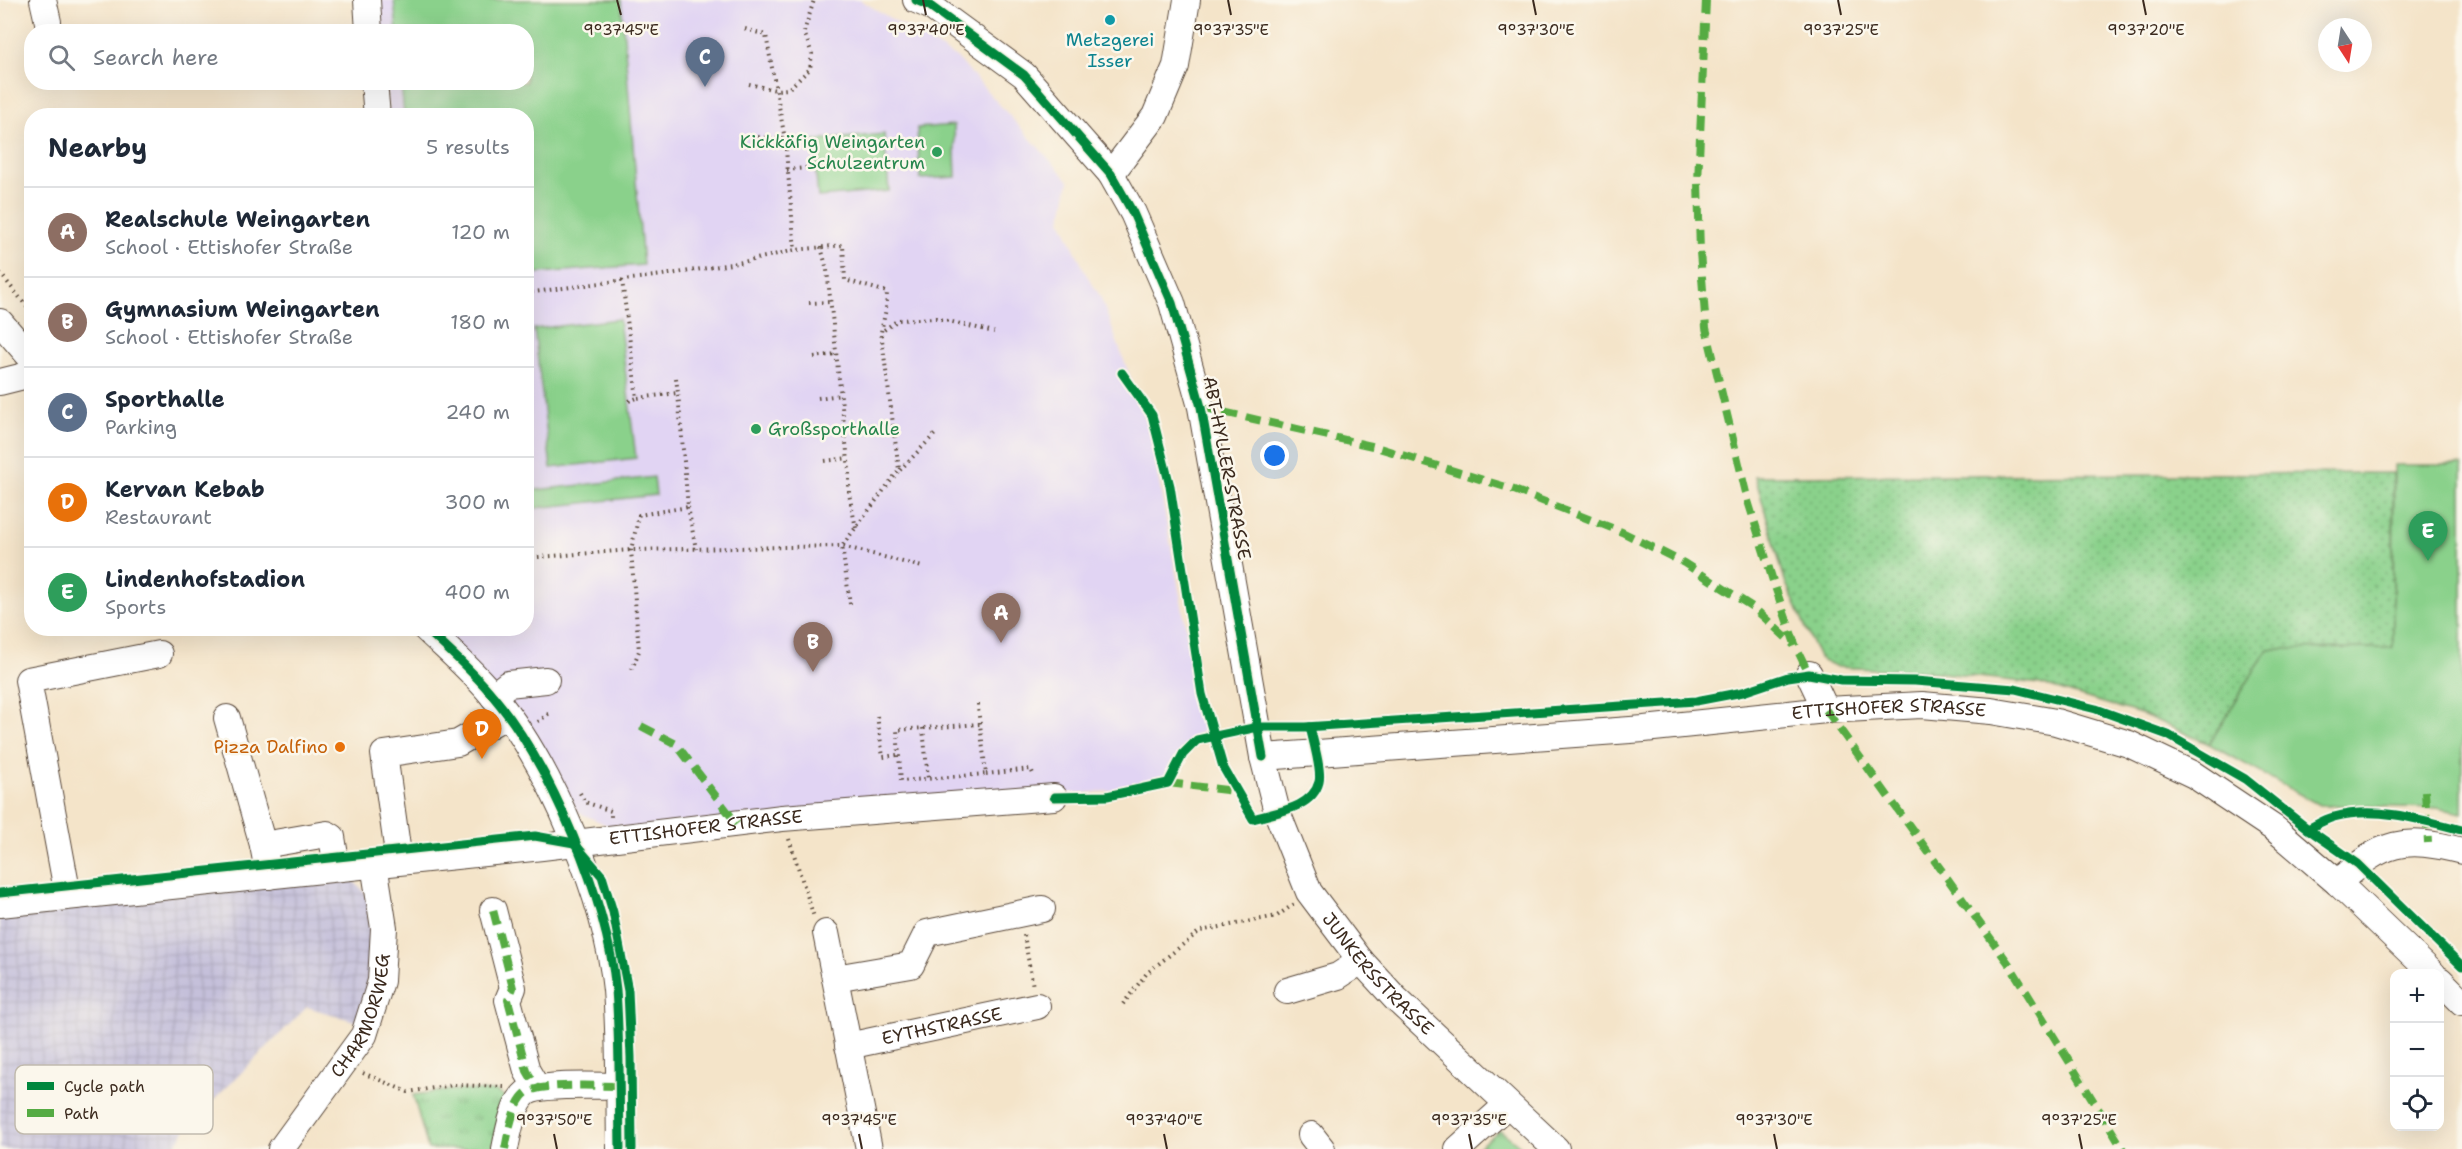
<!DOCTYPE html>
<html lang="en">
<head>
<meta charset="utf-8">
<style>
	:root { --surface:#fff; --page:#f6f6f7; --text:#1f2937; --muted:#747a83; --line:#e0e1e3; --accent:#1f6fb2 }
	body { margin:0; font-family:"Shantell Sans",sans-serif; background:var(--page); color:var(--text) }
	.controls { position:absolute; right:18px; bottom:18px; display:grid; overflow:hidden; border-radius:12px; box-shadow:0 6px 24px #0002 }
	.controls button { width:54px; height:54px; display:grid; place-items:center; padding:0; border:0; border-bottom:2px solid var(--line); background:var(--surface); color:var(--text); font:30px sans-serif }
	.compass { position:absolute; left:2318px; top:18px; width:54px; height:54px; border-radius:50%; background:var(--surface); box-shadow:0 6px 24px #0002; rotate:168deg }
	.you { position:absolute; left:1275px; top:456px; width:21px; height:21px; margin:-15px; border:4px solid #fff; border-radius:50%; background:#1a73e8; box-shadow:0 0 0 9px #1a73e833 }
	.badge { display:grid; place-items:center; width:39px; height:39px; border-radius:50%; background:var(--accent); color:#fff; font-size:20px; font-weight:700 }
	.pin { position:absolute; translate:-50% -50px; filter:drop-shadow(0 2px 3px #0008) }
	.pin::after { content:''; position:absolute; top:32px; width:21px; height:18px; background:inherit; clip-path:polygon(0 0,100% 0,50% 100%) }
	.list { margin:0; padding:0; list-style:none }
	h2 { display:flex; justify-content:space-between; align-items:center; height:78px; margin:0; padding:0 24px; font-size:26px }
	h2 small { font-size:20px; font-weight:400; color:var(--muted) }
	.list li { display:grid; grid-template-columns:39px 1fr auto; gap:18px; align-items:center; box-sizing:border-box; height:90px; padding:0 24px; border-top:2px solid var(--line) }
	.list b { display:block; font-size:22px; white-space:nowrap }
	.list p { margin:0; font-size:20px; white-space:nowrap; color:var(--muted) }
	.list em { font-size:20px; font-style:normal; color:var(--muted) }
	.icon { flex:none; width:33px; height:33px; fill:none; stroke:currentColor; stroke-width:2; stroke-linecap:round; stroke-linejoin:round }
	.map { position:relative; flex:none; width:2462px; height:1149px; overflow:hidden }
	.search { position:absolute; background:var(--surface); box-shadow:0 6px 24px #0002; left:24px; top:24px; width:510px; height:66px; display:flex; align-items:center; gap:15px; box-sizing:border-box; padding:0 21px; border-radius:24px; color:var(--muted); font-size:22px }
	.panel { position:absolute; background:var(--surface); box-shadow:0 6px 24px #0002; left:24px; top:108px; width:510px; height:528px; border-radius:24px }
	.map>svg:first-child { display:block }
</style>
</head>
<body>
<div class="map">
<svg width="2462" height="1149" viewBox="0 0 2462 1149">
	<defs>
		<pattern id="industrial-grid" width="8" height="8" patternUnits="userSpaceOnUse" patternTransform="scale(1.5)"><rect width="8" height="8" fill="#c5c0da"/><path d="M0 4h8M4 0v8" fill="none" stroke="#aaa5bb"/></pattern>
		<pattern id="grass-dots" width="8" height="8" patternUnits="userSpaceOnUse" patternTransform="scale(1.5)"><rect width="8" height="8" fill="#8ad18b"/><path d="M2 2h.1M6 6h.1" fill="none" stroke="#72aa71" stroke-width="1.8" stroke-linecap="round"/></pattern>
		<pattern id="park-tufts" width="24" height="20" patternUnits="userSpaceOnUse" patternTransform="scale(1.5)"><rect width="24" height="20" fill="#8ad18b"/><path d="M3 7l-1-3M5 7V3M7 7l1-3M15 17l-1-3M17 17v-4M19 17l1-3" fill="none" stroke="#72aa71"/></pattern>
	</defs>
	<rect width="100%" height="100%" fill="#fbf7ec"/>
	<filter id="ink" filterUnits="userSpaceOnUse"><feTurbulence type="fractalNoise" baseFrequency=".0167" numOctaves="2"/><feDisplacementMap in="SourceGraphic" scale="12" xChannelSelector="R" yChannelSelector="G"/><feConvolveMatrix kernelMatrix="1 2 1 2 8 2 1 2 1" color-interpolation-filters="sRGB"/></filter>
	<filter id="wash" filterUnits="userSpaceOnUse"><feTurbulence type="fractalNoise" baseFrequency=".008" numOctaves="4" result="noise"/><feDisplacementMap in="SourceGraphic" scale="24" xChannelSelector="R" yChannelSelector="G"/><feGaussianBlur stdDeviation="1.35" result="paint"/><feColorMatrix in="noise" values="0 0 0 0 0 0 0 0 0 0 0 0 0 0 0 0 0 1.4 0 .05"/><feComposite in="paint" operator="in"/></filter>
	<g filter="url(#wash)">
		<rect width="100%" height="100%" fill="#f4e4c9"/>
		<polygon fill="#e1d4f3" points="376,0 860,0 958,59 1069,181 1061,220 1086,274 1100,296 1149,428 1205,730 1191,739 1182,750 1166,780 1110,791 620,831 578,812 532,737 434,629 526,628 526,116 389,115 385,83 526,82 526,32 380,31"/>
		<polygon fill="url(#industrial-grid)" points="349,877 365,892 372,912 372,957 361,1023 307,1007 188,1126 173,1149 0,1149 0,913"/>
		<polygon fill="url(#grass-dots)" stroke="#627e54" stroke-width="1.5" points="2393,473 2393,648 2268,649 2209,744 2144,715 2040,684 1935,672 1837,667 1819,658 1785,581 1755,476"/>
		<g fill="url(#park-tufts)" stroke="#627e54" stroke-width="1.5">
			<polygon points="451,1090 496,1091 507,1098 492,1149 428,1149 413,1095"/>
			<polygon points="1500,1130 1524,1149 1476,1149"/>
		</g>
		<g fill="#8ad18b" stroke="#627e54" stroke-width="1.5">
			<polygon points="394,0 621,0 643,265 527,274 526,116 404,115 401,83 526,82 526,32 397,31"/>
			<polygon points="954,125 956,177 920,179 917,128"/>
			<polygon points="884,134 889,191 818,197 813,141"/>
			<polygon points="619,319 636,458 551,468 534,329"/>
			<polygon points="2394,465 2462,465 2462,813 2436,808 2319,805 2209,744 2268,649 2393,648"/>
			<polygon points="654,477 656,495 527,509 527,491"/>
		</g>
	</g>
	<g filter="url(#ink)">
		<g fill="none" stroke-linecap="round" stroke-linejoin="round">
			<defs>
				<g id="minor">
					<polyline points="43,0 48,22"/>
					<polyline points="367,0 369,32"/>
					<path id="s1" d="M916,0L930,6L1024,75L1111,174L1133,213L1172,303L1201,407L1263,757L1277,812L1309,892L1361,961L1395,998L1556,1149"/>
					<polyline points="374,82 377,116"/>
					<polyline points="1111,174 1155,116 1176,66 1187,0"/>
					<polyline points="0,322 32,359"/>
					<polyline points="0,382 32,374"/>
					<path d="M425,628C448,650 473,671 493,696C551,765 607,900 616,990C620,1043 619,1096 620,1149"/>
					<polyline points="1809,674 1826,710"/>
					<polyline points="493,696 508,684 546,680"/>
					<polyline points="227,718 263,845 269,876"/>
					<path id="s2" d="M1263,757L1644,729L1826,710L1922,705L1991,711L2056,722L2129,744L2194,775L2275,829L2338,883L2433,974"/>
					<polyline points="263,845 327,834 332,837 337,868"/>
					<polyline points="399,861 384,754 458,743 507,715"/>
					<path d="M2338,883C2382,841 2404,836 2462,851"/>
					<polyline points="68,896 28,680 159,654"/>
					<path id="s3" d="M0,904L542,847L782,818L1054,797"/>
					<polyline points="493,910 513,988 508,1000 527,1071 537,1088"/>
					<polyline points="826,933 869,1149"/>
					<polyline points="835,978 911,965 927,933 1042,909"/>
					<polyline points="2440,980 2462,1002"/>
					<polyline points="1287,991 1338,976 1361,961"/>
					<path id="s4" d="M848,1046L1037,1006"/>
					<polyline points="1311,1135 1322,1149"/>
					<path id="s5" d="M281,1149L364,1035L381,981L384,928L374,864"/>
					<path d="M505,1149C508,1134 513,1103 526,1093C539,1083 599,1086 618,1086"/>
					<polyline points="1458,1149 1507,1105"/>
				</g>
			</defs>
			<use href="#minor" stroke="#574638" stroke-width="28"/>
			<g stroke="#574638" stroke-width="4" stroke-dasharray="1.5 4.5" stroke-linecap="butt">
				<polyline points="745,29 766,35 785,139 795,250"/>
				<polyline points="749,84 776,90 788,89 810,69 812,54 804,32 814,0"/>
				<polyline points="758,137 785,139"/>
				<polyline points="787,170 815,167"/>
				<polyline points="821,247 827,270 849,470 849,494 856,528"/>
				<polyline points="0,273 32,313"/>
				<polyline points="622,280 637,398 678,393 688,507 639,515 631,550 639,651 632,669"/>
				<polyline points="526,293 677,273 743,262 795,250 843,245 845,280 887,292 886,309 881,332 898,320 936,318 994,332"/>
				<polyline points="809,303 830,302"/>
				<polyline points="814,357 836,354"/>
				<polyline points="676,378 678,393"/>
				<polyline points="818,398 841,395"/>
				<polyline points="629,401 637,398"/>
				<polyline points="825,461 848,458"/>
				<polyline points="900,470 937,432"/>
				<polyline points="688,507 696,549"/>
				<polyline points="526,558 631,550 842,546 899,470 881,332"/>
				<polyline points="850,604 842,546 922,567"/>
				<polyline points="978,704 978,708 986,774 901,781 897,730 980,724"/>
				<polyline points="877,716 883,757 897,755"/>
				<polyline points="538,722 552,711"/>
				<polyline points="923,728 928,779"/>
				<polyline points="986,774 1031,769 1034,776"/>
				<polyline points="580,793 585,802 611,811 611,817"/>
				<polyline points="789,839 814,917"/>
				<polyline points="1024,935 1033,987"/>
				<polyline points="1123,1004 1147,973 1200,931 1277,916 1294,904"/>
				<polyline points="363,1073 408,1092 453,1085 504,1087"/>
			</g>
			<use href="#minor" stroke="#fff" stroke-width="26"/>
			<g stroke="#55ab43" stroke-width="8" stroke-dasharray="15 8" stroke-linecap="butt">
				<polyline points="1706,0 1698,182 1700,252 1706,328 1748,501 1773,581 1796,647 1809,674"/>
				<polyline points="1201,407 1376,447 1509,488 1622,532 1684,563 1754,608 1794,645"/>
				<polyline points="1826,710 2009,964 2123,1149"/>
				<polyline points="641,726 676,744 737,824"/>
				<polyline points="1168,783 1235,791"/>
				<polyline points="2425,791 2428,843"/>
				<polyline points="493,910 513,988 508,1000 527,1071 537,1088"/>
				<path d="M505,1149C508,1134 513,1103 526,1093C539,1083 599,1086 618,1086"/>
			</g>
			<defs>
				<g id="cycleway">
					<polyline points="916,0 930,6 1024,75 1111,174 1133,213 1172,303 1201,407 1263,757"/>
					<path d="M1122,373L1152,415L1170,486L1202,694L1223,767L1253,819C1275,812 1312,809 1319,782C1322,771 1313,740 1310,727"/>
					<path d="M425,628C448,650 473,671 493,696C551,765 607,900 616,990C620,1043 619,1096 620,1149"/>
					<polyline points="1054,797 1107,796 1168,783 1183,754 1197,740 1258,727 1305,727 1696,701 1743,692 1788,677 1809,674 1841,680 1915,681 2015,689 2096,709 2168,735 2245,779 2308,829 2358,864 2462,966"/>
					<path d="M2308,829C2316,825 2325,819 2334,817C2376,806 2420,819 2462,830"/>
					<polyline points="0,893 535,836 574,843 602,876 613,912 628,991 631,1057 632,1149"/>
				</g>
			</defs>
			<use href="#cycleway" stroke="#fbf7ec" stroke-width="13"/>
			<use href="#cycleway" stroke="#00873e" stroke-width="9"/>
		</g>
	</g>
	<path fill="none" stroke="#3b2a1e" stroke-width="2" d="M617,0L621,15M923,0L926,15M1228,0L1231,15M1533,0L1536,15M1838,0L1841,15M2143,0L2146,15M554,1134L557,1149M859,1134L862,1149M1164,1134L1167,1149M1469,1134L1472,1149M1774,1134L1777,1149M2079,1134L2082,1149"/>
	<circle fill="#0f9aa8" stroke="#fbf7ec" stroke-width="2" cx="1110" cy="20" r="6"/>
	<g fill="#2e9e5b" stroke="#fbf7ec" stroke-width="2">
		<circle cx="937" cy="152" r="6"/>
		<circle cx="756" cy="429" r="6"/>
	</g>
	<circle fill="#e8710a" stroke="#fbf7ec" stroke-width="2" cx="340" cy="747" r="6"/>
	<g text-anchor="middle" stroke-width="5" stroke-linejoin="round" paint-order="stroke">
		<g font-size="18" fill="#0d838f" stroke="#fbf7ec">
			<text x="1110" y="46">Metzgerei<tspan x="1110" dy="21">Isser</tspan></text>
		</g>
		<g font-size="18" fill="#27864d" stroke="#fbf7ec" text-anchor="end">
			<text x="925" y="148">Kickkäfig Weingarten<tspan x="925" dy="21">Schulzentrum</tspan></text>
			<text x="768" y="435" text-anchor="start">Großsporthalle</text>
		</g>
		<g font-size="18" fill="#3b2a1e" stroke="#fbf7ec">
			<text transform="translate(1227 468) rotate(79)" y="6">ABT-HYLLER-STRASSE</text>
			<text dy="6" stroke="none"><textPath href="#s2" startOffset="628">ETTISHOFER STRASSE</textPath></text>
			<text dy="6" stroke="none"><textPath href="#s3" startOffset="710">ETTISHOFER STRASSE</textPath></text>
			<text dy="6" stroke="none"><textPath href="#s1" startOffset="1120">JUNKERSSTRASSE</textPath></text>
			<text dy="6" stroke="none"><textPath href="#s5" startOffset="158">CHARMORWEG</textPath></text>
			<text dy="6" stroke="none"><textPath href="#s4" startOffset="96">EYTHSTRASSE</textPath></text>
		</g>
		<g font-size="18" fill="#c56008" stroke="#fbf7ec" text-anchor="end">
			<text x="328" y="753">Pizza Dalfino</text>
		</g>
	</g>
	<rect x="15" y="1065" width="198" height="69" rx="9" fill="#fbf7ec" stroke="#c1baae" stroke-width="1.5"/>
	<rect x="27" y="1082" width="27" height="8" fill="#00873e"/>
	<rect x="27" y="1109" width="27" height="8" fill="#55ab43"/>
	<g font-size="16" fill="#3b2a1e">
		<text x="64" y="1092">Cycle path</text>
		<text x="64" y="1119">Path</text>
	</g>
	<g font-size="15" text-anchor="middle" fill="#3b2a1e" stroke="#fbf7ec" stroke-width="5" stroke-linejoin="round" paint-order="stroke">
		<text x="621" y="35">9°37'45"E</text>
		<text x="926" y="35">9°37'40"E</text>
		<text x="1231" y="35">9°37'35"E</text>
		<text x="1536" y="35">9°37'30"E</text>
		<text x="1841" y="35">9°37'25"E</text>
		<text x="2146" y="35">9°37'20"E</text>
		<text x="554" y="1125">9°37'50"E</text>
		<text x="859" y="1125">9°37'45"E</text>
		<text x="1164" y="1125">9°37'40"E</text>
		<text x="1469" y="1125">9°37'35"E</text>
		<text x="1774" y="1125">9°37'30"E</text>
		<text x="2079" y="1125">9°37'25"E</text>
	</g>
</svg>
<div class="controls">
<button>+</button>
<button>−</button>
<button><svg class="icon" aria-label="locate" viewBox="0 0 24 24"><circle cx="12" cy="12" r="6"/><path d="M12 2v4M12 18v4M2 12h4M18 12h4"/></svg></button>
</div>
<svg class="compass" viewBox="-18 -18 36 36"><path d="M0-13l5 13h-10z" fill="#e53935"/><path d="M0 13l5-13h-10z" fill="#747a83"/></svg>
<div class="you"></div>
<div class="pin badge" style="left:1001px;top:643px;background:#8d6e63">A</div>
<div class="pin badge" style="left:813px;top:672px;background:#8d6e63">B</div>
<div class="pin badge" style="left:705px;top:87px;background:#5c6f8a">C</div>
<div class="pin badge" style="left:482px;top:759px;background:#e8710a">D</div>
<div class="pin badge" style="left:2428px;top:561px;background:#2e9e5b">E</div>
<div class="search"><svg class="icon" aria-label="search" viewBox="0 0 24 24"><circle cx="10" cy="10" r="6"/><path d="M15 15l6 6"/></svg>Search here</div>
<section class="panel">
<h2>Nearby<small>5 results</small></h2>
<ul class="list">
<li><span class="badge" style="background:#8d6e63">A</span><div><b>Realschule Weingarten</b><p>School · Ettishofer Straße</p></div><em>120 m</em></li>
<li><span class="badge" style="background:#8d6e63">B</span><div><b>Gymnasium Weingarten</b><p>School · Ettishofer Straße</p></div><em>180 m</em></li>
<li><span class="badge" style="background:#5c6f8a">C</span><div><b>Sporthalle</b><p>Parking</p></div><em>240 m</em></li>
<li><span class="badge" style="background:#e8710a">D</span><div><b>Kervan Kebab</b><p>Restaurant</p></div><em>300 m</em></li>
<li><span class="badge" style="background:#2e9e5b">E</span><div><b>Lindenhofstadion</b><p>Sports</p></div><em>400 m</em></li>
</ul>
</section>
</div>
</body>
</html>
